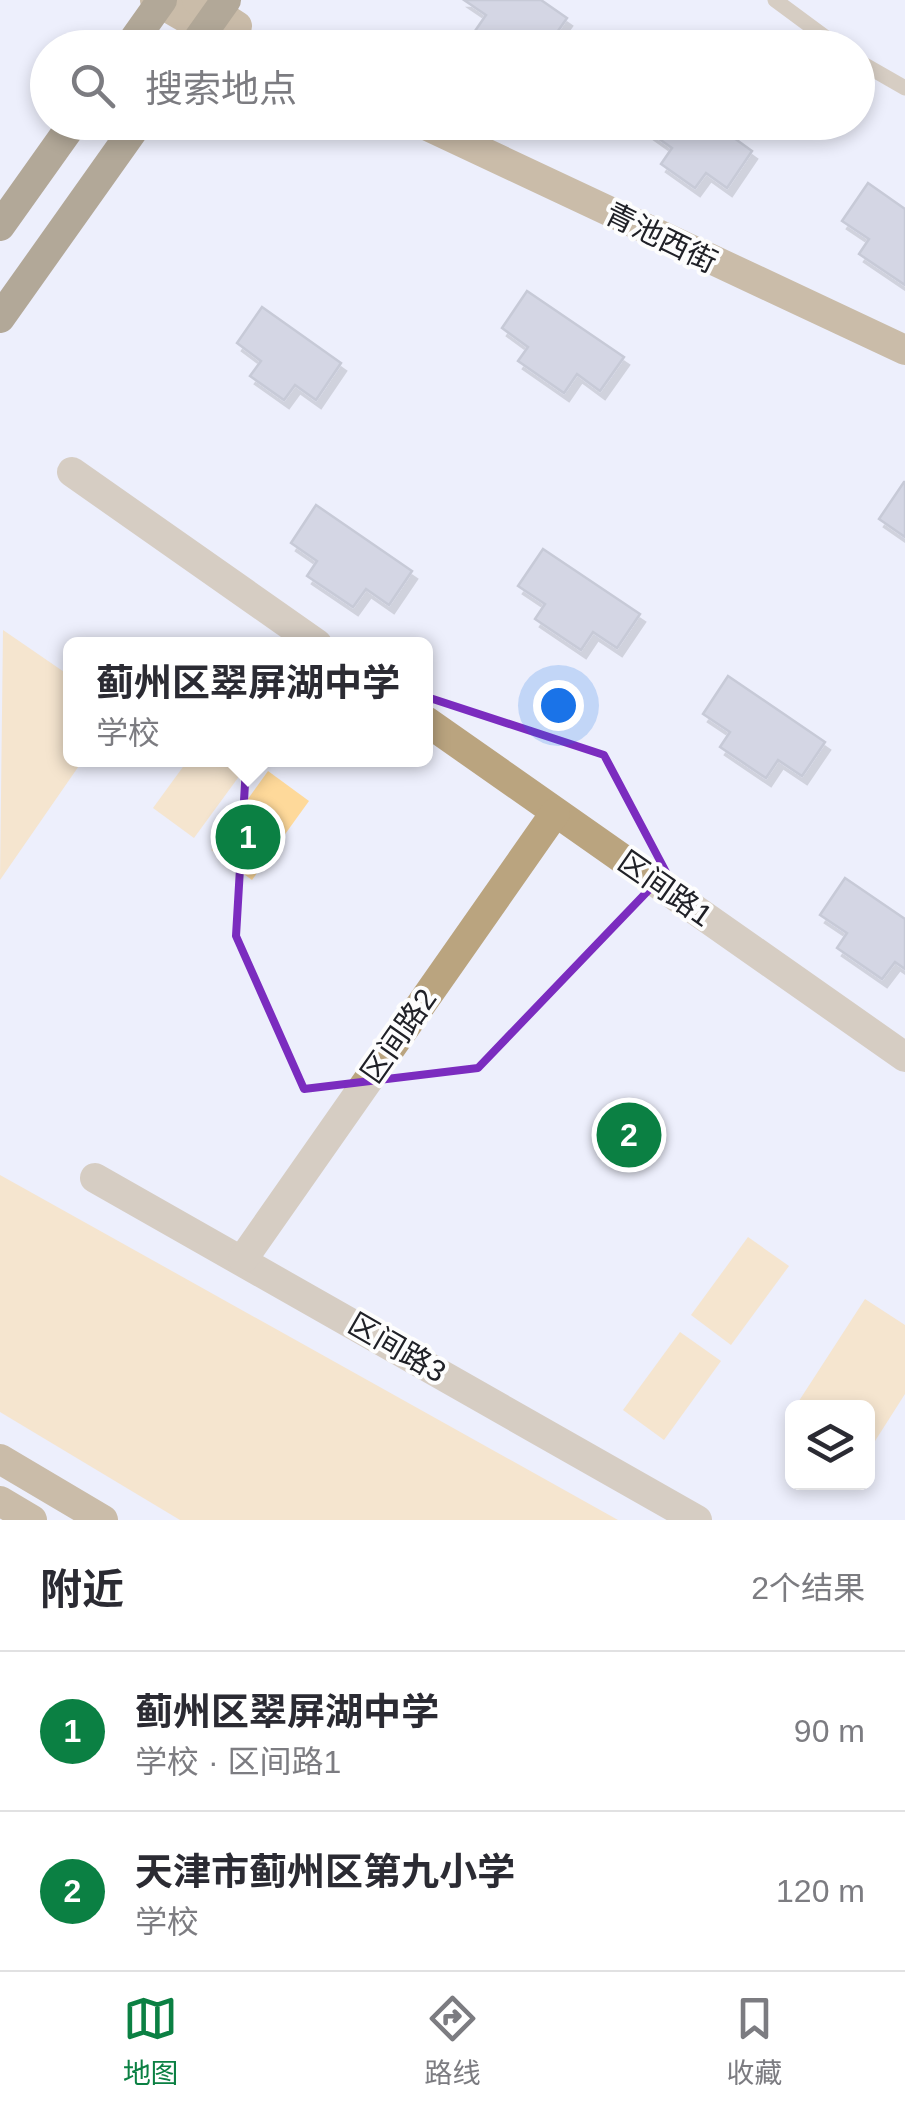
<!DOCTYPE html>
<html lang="zh">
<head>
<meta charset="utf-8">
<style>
	:root { --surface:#fff; --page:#f2f2f3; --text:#2b2b33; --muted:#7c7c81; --line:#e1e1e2; --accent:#0b8043 }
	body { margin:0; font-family:Helvetica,"Noto Sans SC",sans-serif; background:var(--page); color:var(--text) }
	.controls { position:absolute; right:30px; bottom:30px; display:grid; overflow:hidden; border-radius:15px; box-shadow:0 5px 15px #0003 }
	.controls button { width:90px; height:90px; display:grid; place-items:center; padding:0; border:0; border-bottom:2px solid var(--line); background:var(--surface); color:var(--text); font:50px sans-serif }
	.you { position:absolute; left:558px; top:705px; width:35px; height:35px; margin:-25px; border:8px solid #fff; border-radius:50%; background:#1a73e8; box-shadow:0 0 0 15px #1a73e833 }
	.badge { display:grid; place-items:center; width:65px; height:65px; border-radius:50%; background:var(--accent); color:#fff; font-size:32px; font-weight:700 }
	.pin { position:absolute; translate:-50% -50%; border:5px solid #fff; box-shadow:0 2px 10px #0006 }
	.popup { position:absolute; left:63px; top:637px; width:370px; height:130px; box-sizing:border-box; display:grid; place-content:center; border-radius:15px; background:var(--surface); filter:drop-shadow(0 2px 8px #0005); font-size:32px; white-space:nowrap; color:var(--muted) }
	.popup b { font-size:38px; color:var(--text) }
	.popup::after { content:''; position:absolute; left:50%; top:100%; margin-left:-20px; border:20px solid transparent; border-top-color:var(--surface) }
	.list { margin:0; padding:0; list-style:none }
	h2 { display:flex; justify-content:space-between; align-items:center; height:130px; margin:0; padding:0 40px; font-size:42px }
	h2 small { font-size:32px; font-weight:400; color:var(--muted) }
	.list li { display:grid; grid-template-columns:65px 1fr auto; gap:30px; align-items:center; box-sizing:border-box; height:160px; padding:0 40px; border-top:2px solid var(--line) }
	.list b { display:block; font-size:38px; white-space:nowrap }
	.list p { margin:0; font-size:32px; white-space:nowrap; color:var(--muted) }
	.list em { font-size:32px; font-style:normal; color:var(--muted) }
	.icon { flex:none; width:55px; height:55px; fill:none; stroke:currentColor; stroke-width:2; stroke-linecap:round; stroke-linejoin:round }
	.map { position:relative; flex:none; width:905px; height:1520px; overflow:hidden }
	.search { position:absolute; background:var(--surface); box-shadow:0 5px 15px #0003; left:30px; right:30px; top:30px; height:110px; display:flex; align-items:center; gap:25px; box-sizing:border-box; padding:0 35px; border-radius:55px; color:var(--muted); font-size:38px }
	.sheet { height:450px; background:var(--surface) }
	nav { display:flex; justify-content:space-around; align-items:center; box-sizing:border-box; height:140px; border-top:2px solid var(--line); background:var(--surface); font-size:28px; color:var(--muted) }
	nav a { display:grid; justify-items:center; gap:5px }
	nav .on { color:var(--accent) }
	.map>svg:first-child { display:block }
</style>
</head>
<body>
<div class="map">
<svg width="905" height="1520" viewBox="0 0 905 1520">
	<defs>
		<filter id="shadow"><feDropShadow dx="5" dy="8" stdDeviation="0" flood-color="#0004"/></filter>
	</defs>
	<rect width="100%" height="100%" fill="#edeffc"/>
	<g fill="#fed99a">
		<polygon points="3,630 70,676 70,760 83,760 0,880"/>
		<polygon points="188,760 251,760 194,838 153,808"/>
		<polygon points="268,771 309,801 252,880 211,850"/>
		<polygon points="0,1175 618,1520 180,1520 0,1412"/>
		<polygon points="748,1237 789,1266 731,1345 691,1315"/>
		<polygon points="865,1299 905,1325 905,1394 868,1452 868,1408 795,1407"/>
		<polygon points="680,1332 721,1361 664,1440 623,1410"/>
	</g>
	<g fill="#b5b9c8" stroke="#9a9dac" stroke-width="2.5" filter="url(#shadow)">
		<polygon points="464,0 541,0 567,18 546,48 531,48 520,40 515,48 499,48 475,31 486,15"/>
		<polygon points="654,122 712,122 752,151 727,188 706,173 695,188 661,164 672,148 648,131"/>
		<polygon points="868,183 905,209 905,285 859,254 869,239 842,221"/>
		<polygon points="527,291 624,357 600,391 577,374 564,393 518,361 528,347 502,328"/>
		<polygon points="262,307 341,363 316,400 295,385 284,400 250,376 261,361 237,343"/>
		<polygon points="904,482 905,482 905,537 879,519"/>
		<polygon points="316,505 412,571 389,605 366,589 353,607 307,576 317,561 291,543"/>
		<polygon points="543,549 640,614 617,648 593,632 581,650 535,619 545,604 518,586"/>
		<polygon points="728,676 825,742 802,776 778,760 766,778 720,747 730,732 703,714"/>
		<polygon points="845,878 905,919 905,969 895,962 882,979 837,948 847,933 820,915"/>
	</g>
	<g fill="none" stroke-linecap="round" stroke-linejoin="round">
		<g stroke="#baa47f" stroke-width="15">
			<polyline points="775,0 840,48"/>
			<polyline points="858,61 905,88"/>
		</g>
		<g stroke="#baa47f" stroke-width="30">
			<polyline points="72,472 317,644"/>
			<polyline points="426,721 905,1057"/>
			<polyline points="95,1178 697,1520"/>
			<polyline points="243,1259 555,813"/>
		</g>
		<g stroke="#9f7f45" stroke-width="30">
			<polyline points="155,0 205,29 256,48"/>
			<polyline points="197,0 237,26"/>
			<polyline points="419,122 905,350"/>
			<polyline points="0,1459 103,1520"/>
			<polyline points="0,1501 32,1520"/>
		</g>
		<g stroke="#6c521f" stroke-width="30">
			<polyline points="128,48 162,0"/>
			<polyline points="192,48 226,0"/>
			<polyline points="0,226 74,122"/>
			<polyline points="0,318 139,122"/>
		</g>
	</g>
	<path d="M0 0H905V1520H0ZM384,683L604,755L666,872L478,1068L304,1089L236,936L248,733Z" fill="#edeffc" fill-opacity=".55" fill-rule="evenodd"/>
	<path fill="none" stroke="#7b2cbf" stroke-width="8" stroke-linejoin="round" d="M384,683L604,755L666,872L478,1068L304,1089L236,936L248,733Z"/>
	<g text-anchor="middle" stroke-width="8" stroke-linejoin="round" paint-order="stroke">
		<g font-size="30" fill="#202127" stroke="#fdfdfd">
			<text transform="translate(661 238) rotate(26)" y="10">青池西街</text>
			<text transform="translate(665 889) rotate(35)" y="10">区间路1</text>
			<text transform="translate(399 1036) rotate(-55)" y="10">区间路2</text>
			<text transform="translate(397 1348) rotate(30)" y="10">区间路3</text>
		</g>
	</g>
</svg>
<div class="controls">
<button><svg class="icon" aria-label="layers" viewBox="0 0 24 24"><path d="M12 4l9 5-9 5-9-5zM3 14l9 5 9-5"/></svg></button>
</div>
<div class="you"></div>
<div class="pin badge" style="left:248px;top:837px">1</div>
<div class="popup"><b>蓟州区翠屏湖中学</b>学校</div>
<div class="pin badge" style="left:629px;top:1135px">2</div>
<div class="search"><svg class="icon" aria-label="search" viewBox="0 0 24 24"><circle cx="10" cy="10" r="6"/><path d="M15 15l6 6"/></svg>搜索地点</div>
</div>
<section class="sheet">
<h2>附近<small>2个结果</small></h2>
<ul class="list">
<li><span class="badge">1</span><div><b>蓟州区翠屏湖中学</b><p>学校 · 区间路1</p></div><em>90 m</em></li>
<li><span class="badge">2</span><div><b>天津市蓟州区第九小学</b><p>学校</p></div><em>120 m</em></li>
</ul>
</section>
<nav>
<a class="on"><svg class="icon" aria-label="map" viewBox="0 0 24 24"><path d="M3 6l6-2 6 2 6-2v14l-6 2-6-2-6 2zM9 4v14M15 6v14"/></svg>地图</a>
<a><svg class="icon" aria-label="directions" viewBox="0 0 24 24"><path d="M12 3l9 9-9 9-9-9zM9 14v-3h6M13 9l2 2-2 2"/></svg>路线</a>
<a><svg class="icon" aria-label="saved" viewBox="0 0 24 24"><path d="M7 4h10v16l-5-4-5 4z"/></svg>收藏</a>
</nav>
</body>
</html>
